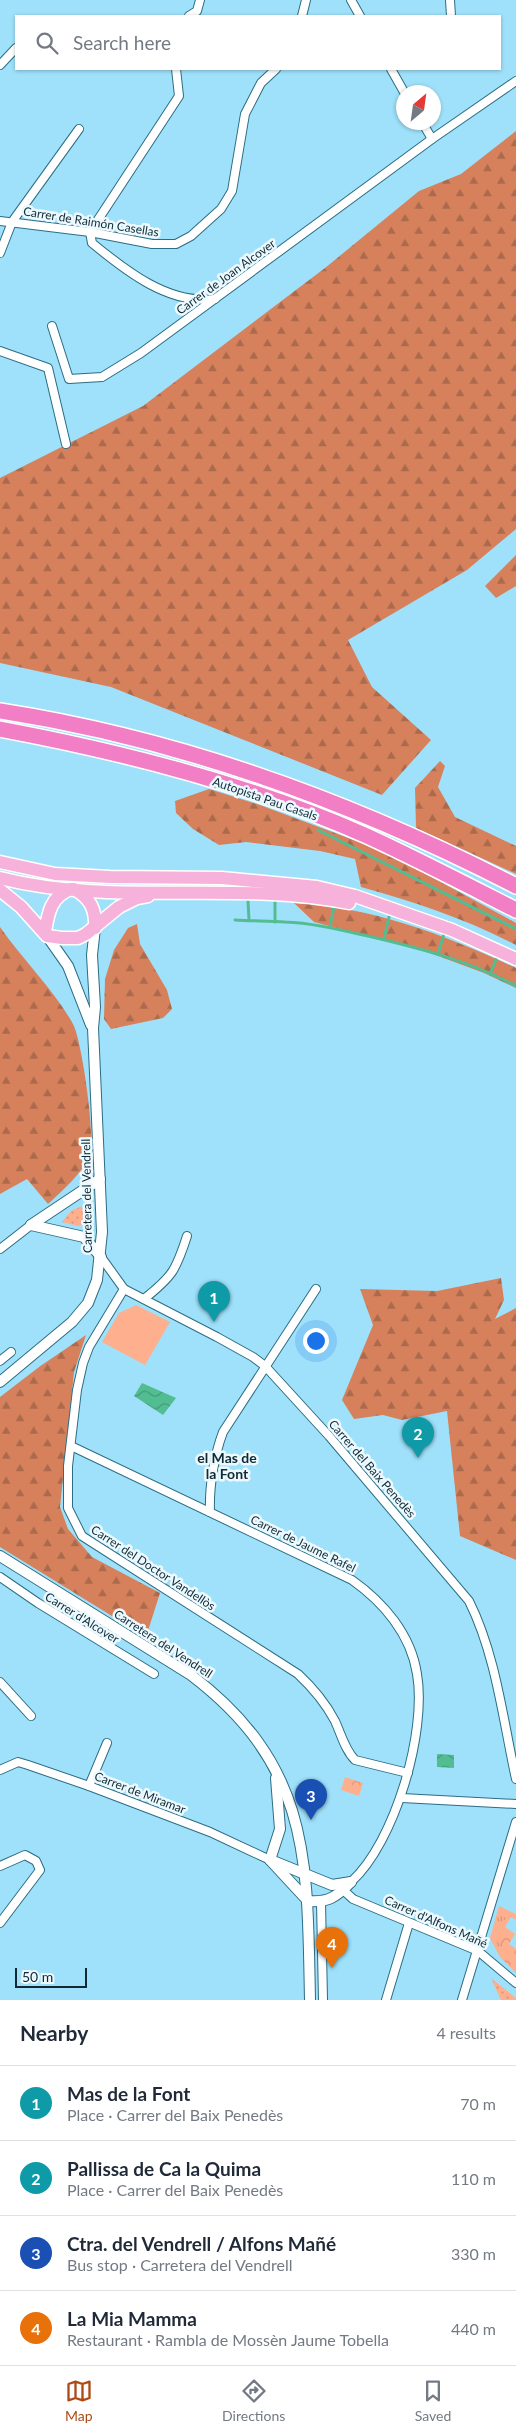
<!DOCTYPE html>
<html lang="en">
<head>
<meta charset="utf-8">
<style>
	:root { --surface:#fff; --page:#f6f6f7; --text:#1f2937; --muted:#747a83; --line:#e0e1e3; --accent:#ae4a14 }
	body { margin:0; font-family:Lato,sans-serif; background:var(--page); color:var(--text) }
	.compass { position:absolute; left:396px; top:85px; width:45px; height:45px; border-radius:50%; background:var(--surface); box-shadow:0 1px 4px #0004; rotate:29deg }
	.scale { position:absolute; left:15px; bottom:12px; width:72px; box-sizing:border-box; padding-left:5px; border:2px solid #0f2a34; border-top:0; font-size:14px; line-height:18px; white-space:nowrap; color:#0f2a34; -webkit-text-stroke:4px #ecf9fe; paint-order:stroke }
	.you { position:absolute; left:315px; top:1340px; width:18px; height:18px; margin:-12px; border:4px solid #fff; border-radius:50%; background:#1a73e8; box-shadow:0 0 0 8px #1a73e833 }
	.badge { display:grid; place-items:center; width:32px; height:32px; border-radius:50%; background:var(--accent); color:#fff; font-size:16px; font-weight:700 }
	.pin { position:absolute; translate:-50% -41px; filter:drop-shadow(0 1px 2px #0008) }
	.pin::after { content:''; position:absolute; top:26px; width:18px; height:15px; background:inherit; clip-path:polygon(0 0,100% 0,50% 100%) }
	.list { margin:0; padding:0; list-style:none }
	h2 { display:flex; justify-content:space-between; align-items:center; height:65px; margin:0; padding:0 20px; font-size:21px }
	h2 small { font-size:16px; font-weight:400; color:var(--muted) }
	.list li { display:grid; grid-template-columns:32px 1fr auto; gap:15px; align-items:center; box-sizing:border-box; height:75px; padding:0 20px; border-top:1px solid var(--line) }
	.list b { display:block; font-size:19px; white-space:nowrap }
	.list p { margin:0; font-size:16px; white-space:nowrap; color:var(--muted) }
	.list em { font-size:16px; font-style:normal; color:var(--muted) }
	.icon { flex:none; width:28px; height:28px; fill:none; stroke:currentColor; stroke-width:2; stroke-linecap:round; stroke-linejoin:round }
	.map { position:relative; flex:none; width:516px; height:2000px; overflow:hidden }
	.search { position:absolute; background:var(--surface); box-shadow:0 1px 4px #0004; left:15px; right:15px; top:15px; height:55px; display:flex; align-items:center; gap:12px; box-sizing:border-box; padding:0 18px; border-radius:0px; color:var(--muted); font-size:19px }
	.sheet { height:365px; background:var(--surface) }
	nav { display:flex; justify-content:space-around; align-items:center; box-sizing:border-box; height:70px; border-top:1px solid var(--line); background:var(--surface); font-size:14px; color:var(--muted) }
	nav a { display:grid; justify-items:center; gap:2px }
	nav .on { color:var(--accent) }
	.map>svg:first-child { display:block }
</style>
</head>
<body>
<div class="map">
<svg width="516" height="2000" viewBox="0 0 516 2000">
	<defs>
		<pattern id="grass-tufts" width="24" height="20" patternUnits="userSpaceOnUse" patternTransform="scale(1.25)"><rect width="24" height="20" fill="#feaf8d"/><path d="M3 7l-1-3M5 7V3M7 7l1-3M15 17l-1-3M17 17v-4M19 17l1-3" fill="none" stroke="#d8977a"/></pattern>
		<pattern id="forest-firs" width="22" height="20" patternUnits="userSpaceOnUse" patternTransform="scale(1.25)"><rect width="22" height="20" fill="#d6815c"/><path d="M5 1l3.5 6h-7zM16 11l3.5 6h-7z" fill="#ac6a4d"/></pattern>
		<pattern id="park-crowns" width="20" height="18" patternUnits="userSpaceOnUse" patternTransform="scale(1.25)"><rect width="20" height="18" fill="#feaf8d"/><path d="M2 6a3 3 0 1 1 6 0M12 15a3 3 0 1 1 6 0" fill="none" stroke="#d8977a"/></pattern>
		<pattern id="garden-dots" width="8" height="8" patternUnits="userSpaceOnUse" patternTransform="scale(1.25)"><rect width="8" height="8" fill="#feaf8d"/><path d="M2 2h.1M6 6h.1" fill="none" stroke="#d8977a" stroke-width="1.8" stroke-linecap="round"/></pattern>
		<pattern id="water-waves" width="16" height="10" patternUnits="userSpaceOnUse" patternTransform="scale(1.25)"><rect width="16" height="10" fill="#53bd92"/><path d="M0 5q4-4 8 0t8 0" fill="none" stroke="#439a78"/></pattern>
	</defs>
	<rect width="100%" height="100%" fill="#9fe1fa"/>
	<polygon fill="url(#grass-tufts)" points="499,1906 516,1914 516,1920 511,1917 508,1922 504,1920 504,1951 500,1957 490,1938"/>
	<g fill="url(#forest-firs)">
		<polygon points="516,131 516,529 467,570 348,640 372,687 431,740 382,795 111,687 0,663 0,478 143,406 325,268 419,191 461,174"/>
		<polygon points="516,555 516,586 496,598 485,586"/>
		<polygon points="440,761 445,766 438,787 455,817 516,846 516,874 416,828 415,788"/>
		<path d="M209,789L260,805L386,852L516,923V945C466,919 415,902 361,887L355,859L320,851L246,842L219,845L193,829L176,813L175,801Z"/>
		<path d="M294,903C373,907 445,935 516,968V988L484,973L422,950L314,922Z"/>
		<polygon points="137,924 140,944 167,990 172,1009 163,1018 111,1029 104,1019 105,979 114,950 128,928"/>
		<path d="M0,927C22,959 55,991 73,1024C82,1040 96,1140 90,1155C81,1175 63,1190 48,1204L27,1179L0,1194Z"/>
		<polygon points="501,1278 504,1300 495,1319 516,1308 516,1560 460,1536 447,1411 402,1420 383,1415 354,1419 342,1400 373,1325 360,1289 437,1291"/>
		<polygon points="86,1335 74,1372 60,1507 68,1529 92,1557 160,1593 146,1637 0,1547 0,1397 39,1367"/>
	</g>
	<g fill="url(#park-crowns)">
		<polygon points="345,1777 363,1783 359,1796 341,1790"/>
		<polygon points="503,1919 508,1922 505,1927 515,1934 509,1944 516,1949 516,1973 500,1957 504,1951 499,1934"/>
	</g>
	<g fill="url(#garden-dots)">
		<polygon points="82,1206 86,1223 78,1226 62,1222 71,1211"/>
		<polygon points="491,1978 516,1998 516,2000 501,2000"/>
	</g>
	<polygon fill="#feaf8d" points="136,1305 170,1322 145,1365 102,1342 119,1313"/>
	<g fill="url(#water-waves)">
		<polygon points="142,1383 176,1398 163,1415 134,1396"/>
		<polygon points="437,1754 454,1755 454,1768 437,1767"/>
	</g>
	<g fill="none" stroke-linecap="round" stroke-linejoin="round">
		<g stroke="#53bd92" stroke-width="3">
			<polyline points="318,830 516,929"/>
			<polyline points="248,901 249,920"/>
			<path d="M235,920C252,921 269,921 285,922C313,923 341,930 368,936C419,948 470,961 516,986"/>
			<polyline points="275,922 275,901"/>
			<polyline points="330,927 334,906"/>
			<polyline points="384,939 389,917"/>
			<polyline points="438,954 444,934"/>
			<polyline points="490,974 497,957"/>
		</g>
		<defs>
			<g id="minor">
				<polyline points="351,0 360,16"/>
				<polyline points="450,0 451,16"/>
				<polyline points="189,16 197,11 200,0"/>
				<polyline points="302,16 306,0"/>
				<polyline points="0,65 16,48"/>
				<path d="M176,69L179,96L90,232L92,243C126,271 169,305 215,299"/>
				<polyline points="391,69 404,92"/>
				<polyline points="422,122 432,139"/>
				<polyline points="0,221 90,232 152,244 176,244 191,236 221,209 232,191 245,114 261,83 276,69"/>
				<polyline points="0,253 12,222 79,129"/>
				<polyline points="52,326 69,379 102,377 141,353 432,139 516,81"/>
				<polyline points="0,351 48,368 66,444"/>
				<polyline points="0,1249 31,1225"/>
				<path d="M101,1257L124,1289L217,1337L253,1357L265,1366L329,1436L469,1601C496,1655 503,1720 516,1779"/>
				<path d="M124,1289L89,1347L83,1363L77,1390L68,1466V1508L82,1536L298,1674C313,1688 325,1702 335,1721C341,1734 345,1750 355,1760L408,1773"/>
				<path d="M144,1299C173,1276 176,1270 187,1236"/>
				<polyline points="0,1361 11,1352"/>
				<path d="M71,1446L352,1580C383,1602 411,1634 417,1674C427,1732 395,1842 351,1882"/>
				<path d="M210,1512C209,1487 214,1456 223,1432L316,1289"/>
				<polyline points="0,1577 38,1603 154,1674"/>
				<polyline points="0,1682 31,1716"/>
				<polyline points="0,1770 18,1762 28,1765 89,1786 210,1832 270,1860"/>
				<polyline points="89,1786 107,1743"/>
				<polyline points="402,1798 516,1804"/>
				<polyline points="0,1866 25,1855 36,1861 40,1870 0,1923"/>
				<polyline points="340,1887 353,1899 478,1951 516,1983"/>
				<polyline points="321,1902 323,2000"/>
				<polyline points="386,2000 409,1923"/>
				<polyline points="462,2000 516,1822"/>
			</g>
			<g id="tertiary">
				<polyline points="47,936 68,966 91,1025"/>
				<polyline points="31,1225 100,1179"/>
				<polyline points="31,1225 84,1237 101,1257"/>
				<polyline points="0,1382 72,1322 88,1303 97,1280 102,1232 93,1028 95,1007 92,955 95,928"/>
				<path d="M0,1556L191,1675C312,1767 307,1861 310,2000"/>
				<path d="M270,1860L308,1901C329,1903 337,1896 351,1882"/>
				<polyline points="270,1860 280,1829 276,1778"/>
				<polyline points="273,1861 332,1885 351,1882"/>
			</g>
			<g id="primary">
				<polyline points="0,862 55,874 110,877 222,878 317,887 355,896 452,930 516,959"/>
				<path d="M0,878C114,907 234,880 349,903"/>
				<path d="M74,889C90,898 96,909 95,928"/>
				<polyline points="0,890 21,907 47,936 62,938 78,938 86,934 119,907 137,898 148,896"/>
				<path d="M45,932C48,913 51,896 71,889"/>
			</g>
			<g id="motorway">
				<path d="M0,711C180,739 355,803 516,886"/>
				<path d="M0,729C123,752 252,785 367,836C417,859 467,885 516,910"/>
			</g>
		</defs>
		<use href="#minor" stroke="#2b6d83" stroke-width="10"/>
		<use href="#tertiary" stroke="#2b6d83" stroke-width="12"/>
		<use href="#primary" stroke="#fff" stroke-width="15"/>
		<use href="#motorway" stroke="#fff" stroke-width="18"/>
		<use href="#minor" stroke="#fff" stroke-width="8"/>
		<use href="#tertiary" stroke="#fff" stroke-width="10"/>
		<use href="#primary" stroke="#f7b2dc" stroke-width="12"/>
		<use href="#motorway" stroke="#f27ec5" stroke-width="15"/>
	</g>
	<g text-anchor="middle" stroke-width="5" stroke-linejoin="round" paint-order="stroke">
		<g font-size="12" fill="#0f2a34" stroke="#ecf9fe">
			<text transform="translate(91 222) rotate(9)" y="4">Carrer de Raimón Casellas</text>
			<text transform="translate(226 277) rotate(-36)" y="4">Carrer de Joan Alcover</text>
			<text transform="translate(265 799) rotate(19)" y="4">Autopista Pau Casals</text>
			<text transform="translate(87 1196) rotate(-91)" y="4">Carretera del Vendrell</text>
			<text transform="translate(372 1469) rotate(49)" y="4">Carrer del Baix Penedès</text>
			<text transform="translate(303 1544) rotate(26)" y="4">Carrer de Jaume Rafel</text>
			<text transform="translate(153 1568) rotate(33)" y="4">Carrer del Doctor Vandellòs</text>
			<text transform="translate(82 1618) rotate(32)" y="4">Carrer d'Alcover</text>
			<text transform="translate(163 1644) rotate(33)" y="4">Carretera del Vendrell</text>
			<text transform="translate(140 1793) rotate(21)" y="4">Carrer de Miramar</text>
			<text transform="translate(436 1922) rotate(24)" y="4">Carrer d'Alfons Mañé</text>
		</g>
		<g font-size="14" font-weight="bold" fill="#0f2a34" stroke="#ecf9fe">
			<text x="227" y="1463">el Mas de<tspan x="227" dy="16">la Font</tspan></text>
		</g>
	</g>
</svg>
<svg class="compass" viewBox="-18 -18 36 36"><path d="M0-13l5 13h-10z" fill="#e53935"/><path d="M0 13l5-13h-10z" fill="#747a83"/></svg>
<div class="scale">50 m</div>
<div class="you"></div>
<div class="pin badge" style="left:214px;top:1322px;background:#0f9aa8">1</div>
<div class="pin badge" style="left:418px;top:1458px;background:#0f9aa8">2</div>
<div class="pin badge" style="left:311px;top:1820px;background:#1a4fb4">3</div>
<div class="pin badge" style="left:332px;top:1968px;background:#e8710a">4</div>
<div class="search"><svg class="icon" aria-label="search" viewBox="0 0 24 24"><circle cx="10" cy="10" r="6"/><path d="M15 15l6 6"/></svg>Search here</div>
</div>
<section class="sheet">
<h2>Nearby<small>4 results</small></h2>
<ul class="list">
<li><span class="badge" style="background:#0f9aa8">1</span><div><b>Mas de la Font</b><p>Place · Carrer del Baix Penedès</p></div><em>70 m</em></li>
<li><span class="badge" style="background:#0f9aa8">2</span><div><b>Pallissa de Ca la Quima</b><p>Place · Carrer del Baix Penedès</p></div><em>110 m</em></li>
<li><span class="badge" style="background:#1a4fb4">3</span><div><b>Ctra. del Vendrell / Alfons Mañé</b><p>Bus stop · Carretera del Vendrell</p></div><em>330 m</em></li>
<li><span class="badge" style="background:#e8710a">4</span><div><b>La Mia Mamma</b><p>Restaurant · Rambla de Mossèn Jaume Tobella</p></div><em>440 m</em></li>
</ul>
</section>
<nav>
<a class="on"><svg class="icon" aria-label="map" viewBox="0 0 24 24"><path d="M3 6l6-2 6 2 6-2v14l-6 2-6-2-6 2zM9 4v14M15 6v14"/></svg>Map</a>
<a><svg class="icon" aria-label="directions" viewBox="0 0 24 24"><path d="M12 3l9 9-9 9-9-9zM9 14v-3h6M13 9l2 2-2 2"/></svg>Directions</a>
<a><svg class="icon" aria-label="saved" viewBox="0 0 24 24"><path d="M7 4h10v16l-5-4-5 4z"/></svg>Saved</a>
</nav>
</body>
</html>
